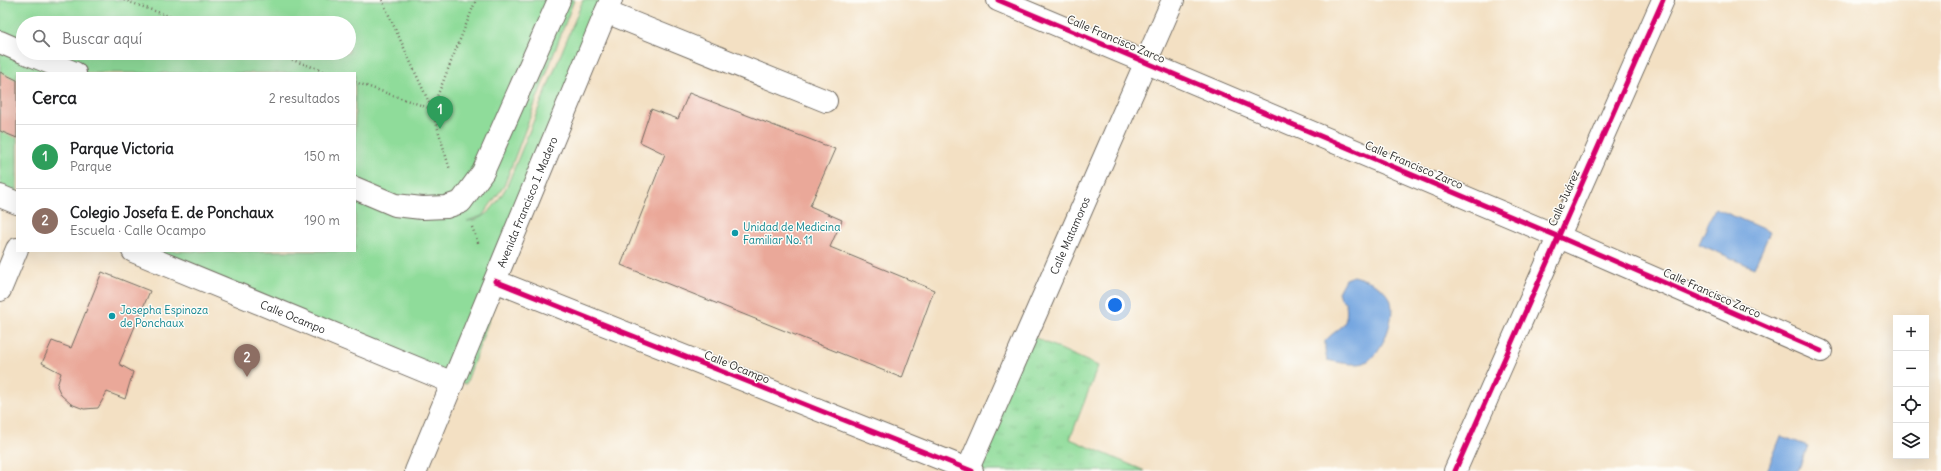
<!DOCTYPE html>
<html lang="es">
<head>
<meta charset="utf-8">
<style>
	:root { --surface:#fff; --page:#f6f6f6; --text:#202124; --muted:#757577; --line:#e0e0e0; --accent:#1a73e8 }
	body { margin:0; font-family:Delius,sans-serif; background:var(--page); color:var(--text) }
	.controls { position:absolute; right:12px; bottom:12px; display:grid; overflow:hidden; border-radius:0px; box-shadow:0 4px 16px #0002 }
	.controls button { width:36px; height:36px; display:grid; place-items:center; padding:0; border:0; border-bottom:1px solid var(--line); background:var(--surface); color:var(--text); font:20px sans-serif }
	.you { position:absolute; left:1115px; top:305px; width:14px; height:14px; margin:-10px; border:3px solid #fff; border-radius:50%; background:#1a73e8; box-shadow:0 0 0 6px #1a73e833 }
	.badge { display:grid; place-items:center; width:26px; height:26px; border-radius:50%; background:var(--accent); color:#fff; font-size:13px; font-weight:700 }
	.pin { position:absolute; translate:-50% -33px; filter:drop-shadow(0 1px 2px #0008) }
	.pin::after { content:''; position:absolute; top:21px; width:14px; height:12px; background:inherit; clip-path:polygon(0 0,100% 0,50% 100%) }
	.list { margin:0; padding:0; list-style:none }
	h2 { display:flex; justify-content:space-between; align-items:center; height:52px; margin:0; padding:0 16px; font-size:17px }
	h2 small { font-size:13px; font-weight:400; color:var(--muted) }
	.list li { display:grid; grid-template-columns:26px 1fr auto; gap:12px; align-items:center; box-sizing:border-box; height:64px; padding:0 16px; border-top:1px solid var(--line) }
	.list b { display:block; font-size:15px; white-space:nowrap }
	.list p { margin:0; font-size:13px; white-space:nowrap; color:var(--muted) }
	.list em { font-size:13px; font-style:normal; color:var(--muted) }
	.icon { flex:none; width:22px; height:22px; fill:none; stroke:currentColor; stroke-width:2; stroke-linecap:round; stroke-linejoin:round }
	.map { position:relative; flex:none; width:1941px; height:471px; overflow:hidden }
	.search { position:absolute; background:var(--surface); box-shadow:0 4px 16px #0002; left:16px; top:16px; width:340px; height:44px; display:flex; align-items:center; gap:10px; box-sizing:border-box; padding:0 14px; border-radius:22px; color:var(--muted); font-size:15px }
	.panel { position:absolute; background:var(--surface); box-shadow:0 4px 16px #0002; left:16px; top:72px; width:340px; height:180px; border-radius:0px }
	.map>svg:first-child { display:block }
</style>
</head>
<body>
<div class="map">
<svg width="1941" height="471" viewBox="0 0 1941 471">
	<defs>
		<pattern id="grass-tufts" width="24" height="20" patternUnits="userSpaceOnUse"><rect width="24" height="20" fill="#8fdc9a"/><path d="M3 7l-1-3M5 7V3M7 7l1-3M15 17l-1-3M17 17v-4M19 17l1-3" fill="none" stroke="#7cbd85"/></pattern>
	</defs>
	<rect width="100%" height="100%" fill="#fdfcf7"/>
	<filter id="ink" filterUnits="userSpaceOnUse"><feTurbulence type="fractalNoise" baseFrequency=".025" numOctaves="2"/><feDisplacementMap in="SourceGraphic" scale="8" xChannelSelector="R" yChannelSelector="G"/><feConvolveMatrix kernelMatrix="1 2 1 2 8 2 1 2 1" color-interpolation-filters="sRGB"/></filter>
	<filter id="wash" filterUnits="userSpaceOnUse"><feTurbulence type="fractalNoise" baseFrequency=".012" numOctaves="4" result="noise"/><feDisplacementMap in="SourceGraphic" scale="16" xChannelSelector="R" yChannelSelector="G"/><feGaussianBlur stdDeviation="0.9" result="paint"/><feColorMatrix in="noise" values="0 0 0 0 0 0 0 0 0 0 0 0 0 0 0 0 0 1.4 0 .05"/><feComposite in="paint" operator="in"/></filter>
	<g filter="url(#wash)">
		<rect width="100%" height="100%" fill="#f3e0c3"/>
		<polygon fill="url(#grass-tufts)" stroke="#5d8462" points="1029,335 1098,366 1070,439 1145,471 981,471 972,467"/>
		<g fill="#8fdc9a" stroke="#5d8462">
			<path d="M0,0H574L504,186L482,216L467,221C488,220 498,201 507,186L583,0H603L466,384L140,251H355V194L417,219L355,192V73H80L31,53H349V23H23V50L0,40Z"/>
			<polygon points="0,48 60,73 17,73 17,201 0,194"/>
		</g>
		<g fill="#75a6e0" stroke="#506886">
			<polygon points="1715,208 1770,232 1754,268 1699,244"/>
			<path d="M1353,276C1367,280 1379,283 1388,295C1400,311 1382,356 1364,363C1355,366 1336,362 1327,360L1325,351V341C1340,325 1349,329 1346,303L1340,298L1338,292L1345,279Z"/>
			<polygon points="1781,436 1808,446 1798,471 1767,471"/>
		</g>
		<g id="blocks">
			<g fill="#eaa899">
				<polygon points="0,72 17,80 17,138 0,131"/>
				<polygon points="689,93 835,149 810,206 842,220 830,247 934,290 902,378 621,265 665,154 640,142 651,109 678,119"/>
				<polygon points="102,272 150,291 119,364 133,372 125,399 107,392 98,408 84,409 71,404 61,395 57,386 61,373 42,363 52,341 71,348"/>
			</g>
		</g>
	</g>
	<g filter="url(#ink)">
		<use href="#blocks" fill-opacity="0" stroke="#716a60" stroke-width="1"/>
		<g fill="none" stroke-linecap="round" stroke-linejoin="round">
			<defs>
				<g id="street">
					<polyline points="998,0 1557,236 1821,351"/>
					<polyline points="606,12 826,101"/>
					<polyline points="0,42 23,52"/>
					<polyline points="26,53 75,73"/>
					<polyline points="0,196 17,203"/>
					<path id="s1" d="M133,251L453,383"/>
					<polyline points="495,281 972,471"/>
					<polyline points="1455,471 1663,0"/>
				</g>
				<g id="secondary">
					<polyline points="355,188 395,205 422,208 446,207 461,202 483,172 559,0"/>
					<polyline points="0,290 17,249"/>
					<path id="s2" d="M416,471L611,0"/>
				</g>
				<g id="primary">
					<path id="s3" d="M967,471L1173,0"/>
				</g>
			</defs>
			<use href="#street" stroke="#716a60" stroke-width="24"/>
			<use href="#secondary" stroke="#716a60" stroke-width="24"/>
			<use href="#primary" stroke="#716a60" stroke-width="24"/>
			<g stroke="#716a60" stroke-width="2.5" stroke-dasharray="1 3" stroke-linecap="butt">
				<polyline points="124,0 188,23"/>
				<polyline points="382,0 432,109 450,170"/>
				<polyline points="273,53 329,73"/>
				<polyline points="355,82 432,109 476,0"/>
				<polyline points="472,227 479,245"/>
			</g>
			<use href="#street" stroke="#fff" stroke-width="22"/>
			<use href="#secondary" stroke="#fff" stroke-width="22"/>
			<use href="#primary" stroke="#fff" stroke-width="22"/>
			<defs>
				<g id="cycleway">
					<polyline points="998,0 1557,236 1821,351"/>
					<polyline points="495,281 972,471"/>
					<polyline points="1455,471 1663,0"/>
				</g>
			</defs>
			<use href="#cycleway" stroke="#fdfcf7" stroke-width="8"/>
			<use href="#cycleway" stroke="#d6006c" stroke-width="5"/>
		</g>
	</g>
	<g fill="#0f9aa8" stroke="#fdfcf7" stroke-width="1.5">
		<circle cx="735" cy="233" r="4"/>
		<circle cx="112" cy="316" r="4"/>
	</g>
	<g text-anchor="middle" stroke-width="3" stroke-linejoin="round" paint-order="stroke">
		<g font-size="11" fill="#2b2b2b" stroke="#fdfcf7">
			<text transform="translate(1116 39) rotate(23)" y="4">Calle Francisco Zarco</text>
			<text transform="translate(1414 165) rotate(23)" y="4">Calle Francisco Zarco</text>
			<text transform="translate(1564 198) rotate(-66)" y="4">Calle Juárez</text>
			<text dy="4" stroke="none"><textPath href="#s2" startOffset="291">Avenida Francisco I. Madero</textPath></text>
			<text dy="4" stroke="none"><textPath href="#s3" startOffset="257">Calle Matamoros</textPath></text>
			<text transform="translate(1712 293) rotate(24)" y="4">Calle Francisco Zarco</text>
			<text dy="4" stroke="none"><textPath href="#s1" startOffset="173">Calle Ocampo</textPath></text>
			<text transform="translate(737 367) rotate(22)" y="4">Calle Ocampo</text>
		</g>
		<g font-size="11" fill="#0d838f" stroke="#fdfcf7" text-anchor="start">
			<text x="743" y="231">Unidad de Medicina<tspan x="743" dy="13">Familiar No. 11</tspan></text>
			<text x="120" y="314">Josepha Espinoza<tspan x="120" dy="13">de Ponchaux</tspan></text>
		</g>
	</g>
</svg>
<div class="controls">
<button>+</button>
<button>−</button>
<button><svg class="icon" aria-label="locate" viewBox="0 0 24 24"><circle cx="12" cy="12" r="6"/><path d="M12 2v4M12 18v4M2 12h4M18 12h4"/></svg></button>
<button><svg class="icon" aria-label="layers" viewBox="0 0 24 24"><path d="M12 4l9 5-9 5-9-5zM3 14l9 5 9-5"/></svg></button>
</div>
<div class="you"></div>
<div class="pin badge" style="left:440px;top:129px;background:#2e9e5b">1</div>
<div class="pin badge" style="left:247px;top:377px;background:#8d6e63">2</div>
<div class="search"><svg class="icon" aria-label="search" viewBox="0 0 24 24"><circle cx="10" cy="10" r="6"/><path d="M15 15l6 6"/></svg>Buscar aquí</div>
<section class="panel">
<h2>Cerca<small>2 resultados</small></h2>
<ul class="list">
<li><span class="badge" style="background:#2e9e5b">1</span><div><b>Parque Victoria</b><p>Parque</p></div><em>150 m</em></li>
<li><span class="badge" style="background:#8d6e63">2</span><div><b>Colegio Josefa E. de Ponchaux</b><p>Escuela · Calle Ocampo</p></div><em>190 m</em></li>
</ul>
</section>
</div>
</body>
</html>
